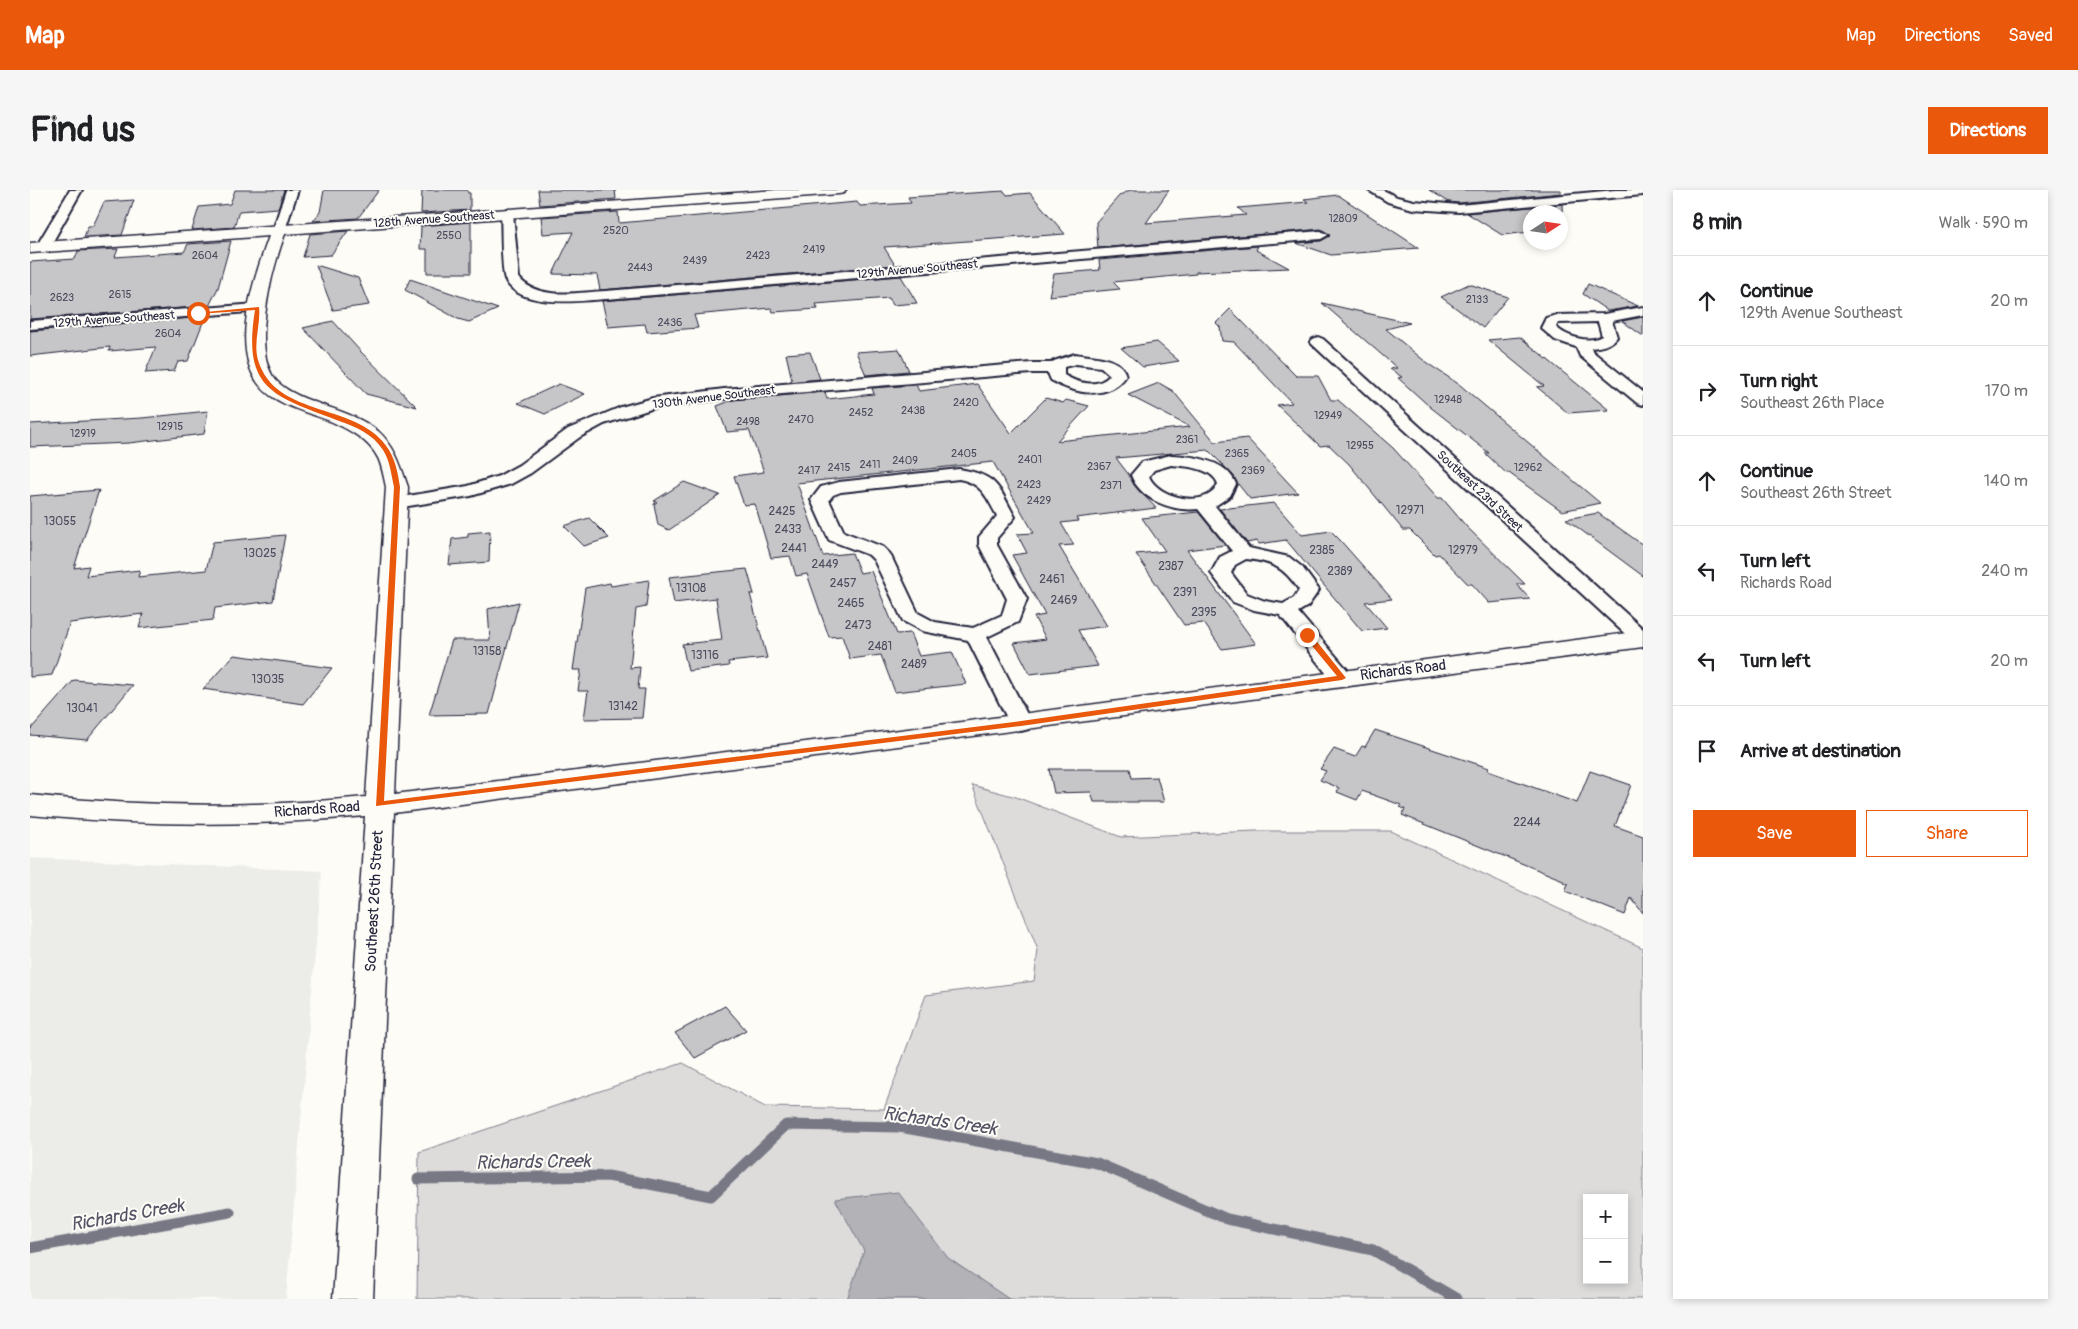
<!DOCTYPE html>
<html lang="en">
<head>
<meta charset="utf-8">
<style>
	:root { --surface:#fff; --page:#f6f6f6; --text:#202124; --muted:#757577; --line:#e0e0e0; --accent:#ea580c }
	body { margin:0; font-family:Pangolin,sans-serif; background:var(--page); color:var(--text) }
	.controls { position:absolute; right:15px; bottom:15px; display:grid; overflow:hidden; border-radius:0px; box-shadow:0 2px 8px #0003 }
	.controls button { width:45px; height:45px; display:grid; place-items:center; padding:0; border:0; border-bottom:1px solid var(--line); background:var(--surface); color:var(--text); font:25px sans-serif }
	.compass { position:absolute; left:1493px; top:15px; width:45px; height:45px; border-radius:50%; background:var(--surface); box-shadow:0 2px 8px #0003; rotate:78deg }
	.stop { position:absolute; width:15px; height:15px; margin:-11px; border:4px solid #ea580c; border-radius:50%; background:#fff }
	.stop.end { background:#ea580c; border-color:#fff; box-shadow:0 1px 5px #0008 }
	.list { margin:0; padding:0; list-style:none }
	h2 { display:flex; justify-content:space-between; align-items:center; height:65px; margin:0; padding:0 20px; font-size:21px }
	h2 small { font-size:16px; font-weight:400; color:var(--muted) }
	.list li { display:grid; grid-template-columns:32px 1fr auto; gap:15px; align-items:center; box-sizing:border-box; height:90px; padding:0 20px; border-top:1px solid var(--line) }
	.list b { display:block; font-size:19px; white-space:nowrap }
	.list p { margin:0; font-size:16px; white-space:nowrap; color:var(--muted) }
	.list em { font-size:16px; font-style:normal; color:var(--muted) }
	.actions { display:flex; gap:10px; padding:15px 20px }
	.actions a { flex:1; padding:11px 0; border:1px solid var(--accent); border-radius:0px; text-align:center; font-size:18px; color:var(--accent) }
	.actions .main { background:var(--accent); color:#fff }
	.icon { flex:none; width:28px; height:28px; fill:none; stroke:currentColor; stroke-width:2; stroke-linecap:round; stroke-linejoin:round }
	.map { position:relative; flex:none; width:1613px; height:1109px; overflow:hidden; border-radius:0px }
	header { display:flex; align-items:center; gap:30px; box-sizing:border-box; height:70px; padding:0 25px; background:var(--accent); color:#fff }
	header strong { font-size:24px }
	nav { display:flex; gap:28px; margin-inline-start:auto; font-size:18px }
	.intro { display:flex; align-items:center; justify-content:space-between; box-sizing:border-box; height:120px; padding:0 30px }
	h1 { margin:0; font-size:35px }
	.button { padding:12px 22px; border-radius:0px; background:var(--accent); color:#fff; font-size:18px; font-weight:700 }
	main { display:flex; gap:30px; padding:0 30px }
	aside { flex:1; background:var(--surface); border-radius:0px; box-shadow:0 2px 8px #0003 }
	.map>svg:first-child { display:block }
</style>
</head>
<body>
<header>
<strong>Map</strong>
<nav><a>Map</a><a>Directions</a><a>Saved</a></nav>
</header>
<div class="intro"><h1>Find us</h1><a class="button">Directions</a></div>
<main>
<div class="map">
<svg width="1613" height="1109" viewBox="0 0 1613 1109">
	<rect width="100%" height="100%" fill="#fdfcf7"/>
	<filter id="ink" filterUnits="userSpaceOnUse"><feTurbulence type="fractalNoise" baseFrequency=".02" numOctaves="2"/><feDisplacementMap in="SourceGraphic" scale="10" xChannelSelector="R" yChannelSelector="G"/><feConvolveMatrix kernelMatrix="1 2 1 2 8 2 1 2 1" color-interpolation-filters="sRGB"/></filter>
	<g filter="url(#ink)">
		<polygon fill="#ecece9" points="0,668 292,681 256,1109 0,1109"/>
		<path fill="#dddcdb" stroke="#807f8b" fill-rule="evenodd" d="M942,595L986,607L1091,647L1225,641H1361L1613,758V1109H387L389,962L653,873L735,917L854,919L896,805L1004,791L1008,760ZM1557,1008H1594V1090H1557Z"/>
		<polygon fill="#b2b2b7" stroke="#787885" points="868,1002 918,1068 979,1109 817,1109 834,1061 805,1009"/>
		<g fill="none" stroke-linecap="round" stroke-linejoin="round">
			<g stroke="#787885" stroke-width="11">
				<polyline points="388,989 578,986 681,1006 756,935 870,937 1067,973 1197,1029 1343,1060 1427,1109"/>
				<polyline points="0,1058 200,1022"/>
			</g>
		</g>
		<g fill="#c6c6c8" stroke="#22223b">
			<polygon points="205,0 254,0 248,18 209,21 204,37 162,40 169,17 200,14"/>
			<polygon points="294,0 349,0 328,28 283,31 290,22"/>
			<polygon points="392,0 437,0 438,3 440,3 440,20 391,23"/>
			<polygon points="508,0 585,0 586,9 510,15"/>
			<polygon points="1100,0 1139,0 1116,33 1216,25 1208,18 1278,12 1274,9 1308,5 1389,58 1301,65 1266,53 1291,51 1300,46 1291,39 1238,44 1234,42 1233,44 1068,58 1066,32 1090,5"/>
			<polygon points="1399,0 1531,0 1531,3 1429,13 1419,12"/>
			<polygon points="974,1 977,5 1000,3 1035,44 854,57 865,75 570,100 567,85 523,84 543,42 513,44 511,27 588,22 589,33 827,12 830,16 881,13 878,7"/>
			<polygon points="104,10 92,45 54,47 58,36 63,36 74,12"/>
			<polygon points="1532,14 1533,39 1530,39 1530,22 1500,22 1500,42 1472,45 1437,23"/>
			<polygon points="441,32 441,83 397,83 397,59 390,59 391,36"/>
			<polygon points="318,41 301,65 273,67 280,44"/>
			<polygon points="201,51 188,98 179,116 0,129 0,72 45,69 48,61 88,59 85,67 154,62 158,54"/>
			<polygon points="1228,56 1226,60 1259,78 1166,82 1166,84 1083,92 1090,99 1019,106 1024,84 1070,80 1069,70"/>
			<polygon points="286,75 328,88 339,115 303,120"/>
			<polygon points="871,86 887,113 863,115 859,108 786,114 788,119 743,122 741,118 664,125 668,138 617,142 615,134 578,137 572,111"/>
			<polygon points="380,89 468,119 439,132 428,129 375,100"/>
			<polygon points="1439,94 1478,107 1453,138 1411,107"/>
			<polygon points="1558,94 1608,116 1578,121 1553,104"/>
			<polygon points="1292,113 1380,133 1356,139 1397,173 1430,195 1570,313 1532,321 1479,283 1476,283 1455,263 1459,263 1399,216 1368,188 1372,187 1360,179 1367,178"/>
			<polygon points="1200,119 1266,186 1288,186 1301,210 1308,210 1363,258 1408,308 1412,308 1436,336 1495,394 1486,394 1500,409 1459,413 1442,394 1438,394 1409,364 1405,365 1380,340 1373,340 1319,274 1299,255 1290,256 1247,215 1262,213 1204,152 1192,151 1190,137 1186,133"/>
			<polygon points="175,127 158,171 148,172 144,181 115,183 126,157 79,161 80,157 0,166 0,141"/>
			<polygon points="1613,127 1613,146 1592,131"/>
			<polygon points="303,131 331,162 387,217 336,204 273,138"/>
			<polygon points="1490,147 1579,220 1538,223 1507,197 1514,196 1458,150"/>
			<polygon points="1127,152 1149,171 1113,177 1091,158"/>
			<polygon points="869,159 879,181 836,185 826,162"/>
			<polygon points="780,162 790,189 758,192 762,190 756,164"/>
			<polygon points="1129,193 1143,201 1185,252 1217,248 1268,303 1220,309 1208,294 1203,285 1178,260 1086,268 1099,285 1104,295 1126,318 1046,328 1048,331 1031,333 1044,355 1029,356 1077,436 1048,440 1068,476 1000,484 984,453 1016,449 1004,427 1015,425 982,365 997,363 987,344 1004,343 963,272 767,293 793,366 822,363 830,383 841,381 867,444 880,443 889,466 922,462 936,494 865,502 851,465 820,469 812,446 799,447 777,384 766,386 760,366 741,368 725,314 714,315 704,286 734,282 719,240 697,242 687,216 703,210 795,202 797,209 844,204 842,198 886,195 889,201 947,194 981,243 1016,208 1033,213 1036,210 1059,216 1027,251 1160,237 1098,205"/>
			<polygon points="529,194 555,204 515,224 488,213"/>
			<polygon points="178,221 174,244 99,253 0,257 0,234 112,228"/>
			<polygon points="654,292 690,305 639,340 628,335 624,314 627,312 624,311"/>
			<polygon points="69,300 44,378 59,376 56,386 110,380 108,387 176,380 183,352 255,345 243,411 185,418 183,430 109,438 113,424 40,433 22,485 0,487 0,306"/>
			<polygon points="1244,313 1272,345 1301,341 1309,349 1362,409 1335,412 1357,438 1332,441 1256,350 1229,354 1227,351 1217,353 1190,319"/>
			<polygon points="1168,322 1195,355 1157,360 1226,454 1192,459 1174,433 1154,435 1106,364 1135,361 1112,328"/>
			<polygon points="1568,323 1613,355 1613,386 1536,329"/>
			<polygon points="559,328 579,348 554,356 534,336"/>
			<polygon points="460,341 459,372 419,375 422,349 438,347 438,343"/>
			<polygon points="717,379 724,404 720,404 737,468 698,472 699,476 658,481 652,454 692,450 686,408 644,413 639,387"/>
			<polygon points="619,390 616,417 606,419 600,478 610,477 608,499 615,499 612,528 554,529 558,501 548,501 551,480 543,480 555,398 580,393 581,396"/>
			<polygon points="489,412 459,524 399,525 422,450 460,450 458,419"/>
			<polygon points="204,465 302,478 273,514 173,499"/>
			<polygon points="44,490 103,495 57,550 0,545 0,540"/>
			<polygon points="1345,540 1459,578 1458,581 1547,613 1560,581 1601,595 1585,636 1613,646 1613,723 1601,708 1595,725 1535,701 1538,694 1533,692 1533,690 1372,625 1375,619 1370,617 1371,615 1332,601 1327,610 1307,602 1309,598 1290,590 1296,581 1290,579 1304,559 1325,567 1332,556 1335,557"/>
			<polygon points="1019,579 1100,579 1102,588 1127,587 1134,612 1064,612 1061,602 1024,603"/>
			<polygon points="695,816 716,840 665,868 645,843"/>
		</g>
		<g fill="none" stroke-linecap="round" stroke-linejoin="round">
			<defs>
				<g id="street">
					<polygon points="40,0 52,0 18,60 8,60 6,57"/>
					<polygon points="256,0 268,0 255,40 249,44 243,40"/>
					<polygon points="1338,0 1353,0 1367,7 1384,11 1429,15 1585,0 1613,0 1613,5 1429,22 1383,19 1358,12"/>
					<path d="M477,19L483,23L489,88C508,111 549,102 576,101L1291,41L1298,45L1291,49L576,109C550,111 488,119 475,89C471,79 472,36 471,23Z"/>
					<polygon points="227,114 232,115 234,118 232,121 0,139 0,131"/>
					<path d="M1613,117V125L1582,131L1587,147C1581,155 1571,157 1561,158L1562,161L1613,202V215L1607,213L1550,166L1546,157L1525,150L1511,138L1516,128L1527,125L1574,124ZM1568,132L1572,146C1559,154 1536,147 1526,137L1528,133Z"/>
					<polygon points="1288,147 1293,149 1613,439 1613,455 1605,453 1283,155 1280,152 1283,149"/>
					<path d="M1045,164C1061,167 1092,166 1096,186C1079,211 1044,204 1021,190L1018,183H1001L694,209L624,218L574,234L550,247L501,283L481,294L441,306L366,318L360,317L357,313L360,309L438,296L469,286L489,275L538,239L591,217L623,208L694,199L1001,173H1021L1024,171ZM1046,174L1071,177L1080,185C1068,199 1047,193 1034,185V177Z"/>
					<path d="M1141,265C1163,266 1197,270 1206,294L1200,306L1185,316L1219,358L1259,367L1272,377L1289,400L1278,416L1268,422L1320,483L1323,488L1320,493L1312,494L1304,493L1250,425L1224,420L1203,412L1181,383L1190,367L1202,361L1168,319C1143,322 1110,310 1101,285L1112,272ZM1141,275C1156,276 1183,278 1188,294C1178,320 1127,308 1119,286L1124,280ZM1216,369C1243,372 1254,377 1269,400L1264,408L1253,414L1235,411L1217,404L1201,383L1205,375Z"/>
					<path d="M929,279C967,285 968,296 985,327L967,348V355L997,409L988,432L957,447L1002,534L999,539L991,541L983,539L980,534L938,450L892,441L873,431L844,370L839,365L799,350L781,310L791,297L809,292ZM929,289C952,293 957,308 967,326L949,347V355L977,409L972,425L943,438L905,432L888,423L860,364L853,357L814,342L799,310L803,305L811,302Z"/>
				</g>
				<path id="secondary" d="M746,0H816L814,3L809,4L255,44C242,80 223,151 242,185C249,197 266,205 279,210C302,219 328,225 348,241C365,256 371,276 378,297L365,604L909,535L1613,441V457L364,623L343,1109H303L335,626C223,637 112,636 0,625V605C112,617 224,618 336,607L356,297C354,288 352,276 348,268C339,250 318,239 300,231C282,224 261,219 244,208C192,175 223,92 239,46L0,63V53Z"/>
			</defs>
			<use href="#street" stroke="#22223b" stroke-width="4"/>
			<use href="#secondary" stroke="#22223b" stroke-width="3"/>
			<use href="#street" fill="#fdfcf7" fill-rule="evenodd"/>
			<use href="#secondary" fill="#fdfcf7" fill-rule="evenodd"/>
		</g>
	</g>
	<path fill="#ea580c" d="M229,117C231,134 223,152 228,170C246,230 330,211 359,260C366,272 368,284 370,297L354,611L991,531L1307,486L1273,445L1277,443H1280L1316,488L1312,490L991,536L346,616L364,297C361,284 360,271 353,260C343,244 326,237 309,231C243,206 212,200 225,120L168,124L165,123Z"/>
	<g text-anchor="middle" stroke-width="4" stroke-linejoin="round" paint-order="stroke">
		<g font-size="11" fill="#4b4b5e">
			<text x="1313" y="32">12809</text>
			<text x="586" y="44">2520</text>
			<text x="419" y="49">2550</text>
			<text x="784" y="63">2419</text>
			<text x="175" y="69">2604</text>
			<text x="728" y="69">2423</text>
			<text x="665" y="74">2439</text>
			<text x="610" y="81">2443</text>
			<text x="90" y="108">2615</text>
			<text x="32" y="111">2623</text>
			<text x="1447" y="113">2133</text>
			<text x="640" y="136">2436</text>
			<text x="138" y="147">2604</text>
			<text x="1418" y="213">12948</text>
			<text x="936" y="216">2420</text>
			<text x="883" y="224">2438</text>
			<text x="831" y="226">2452</text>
			<text x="1298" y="229">12949</text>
			<text x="771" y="233">2470</text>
			<text x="718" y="235">2498</text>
			<text x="140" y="240">12915</text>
			<text x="53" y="247">12919</text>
			<text x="1157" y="253">2361</text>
			<text x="1330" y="259">12955</text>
			<text x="934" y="267">2405</text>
			<text x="1207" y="267">2365</text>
			<text x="1000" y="273">2401</text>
			<text x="875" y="274">2409</text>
			<text x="840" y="278">2411</text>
			<text x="1069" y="280">2367</text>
			<text x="809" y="281">2415</text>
			<text x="1498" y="281">12962</text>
			<text x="779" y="284">2417</text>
			<text x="1223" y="284">2369</text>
			<text x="999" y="298">2423</text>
			<text x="1081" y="299">2371</text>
			<text x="1009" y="314">2429</text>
		</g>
		<g font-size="12" fill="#22223b" stroke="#fdfcf7">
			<text transform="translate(404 29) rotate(-4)" y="4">128th Avenue Southeast</text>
			<text transform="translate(887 79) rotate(-5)" y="4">129th Avenue Southeast</text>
			<text transform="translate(84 129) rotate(-4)" y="4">129th Avenue Southeast</text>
			<text transform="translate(684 207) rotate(-7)" y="4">130th Avenue Southeast</text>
			<text transform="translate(1450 301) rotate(43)" y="4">Southeast 23rd Street</text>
		</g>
		<g font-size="12" fill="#4b4b5e">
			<text x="1380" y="324">12971</text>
			<text x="752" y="325">2425</text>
			<text x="30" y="335">13055</text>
			<text x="758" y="343">2433</text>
			<text x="764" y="362">2441</text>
			<text x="1292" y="364">2385</text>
			<text x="1433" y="364">12979</text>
			<text x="230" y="367">13025</text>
			<text x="795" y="378">2449</text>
			<text x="1141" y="380">2387</text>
			<text x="1310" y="385">2389</text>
			<text x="1022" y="393">2461</text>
			<text x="813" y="397">2457</text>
			<text x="661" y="402">13108</text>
			<text x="1155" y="406">2391</text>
			<text x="1034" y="414">2469</text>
			<text x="821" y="417">2465</text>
			<text x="1174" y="426">2395</text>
			<text x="828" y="439">2473</text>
			<text x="850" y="460">2481</text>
			<text x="457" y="465">13158</text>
			<text x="675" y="469">13116</text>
			<text x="884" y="478">2489</text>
			<text x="238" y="493">13035</text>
			<text x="593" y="520">13142</text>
			<text x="52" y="522">13041</text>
			<text x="1497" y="636">2244</text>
		</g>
		<g font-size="15" fill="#22223b" stroke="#fdfcf7">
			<text transform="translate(1373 480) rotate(-7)" y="5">Richards Road</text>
			<text transform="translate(287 619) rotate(-4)" y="5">Richards Road</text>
			<text transform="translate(344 711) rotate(-87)" y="5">Southeast 26th Street</text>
		</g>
		<g font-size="19" font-style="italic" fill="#545466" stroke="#fdfcf7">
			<text transform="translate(910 930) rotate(8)" y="7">Richards Creek</text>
			<text transform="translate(503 971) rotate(-1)" y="7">Richards Creek</text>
			<text transform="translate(97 1024) rotate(-10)" y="7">Richards Creek</text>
		</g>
	</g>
</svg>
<div class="controls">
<button>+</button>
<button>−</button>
</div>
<svg class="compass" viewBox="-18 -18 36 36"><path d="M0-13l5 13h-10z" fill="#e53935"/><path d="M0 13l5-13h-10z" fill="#757577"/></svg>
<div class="stop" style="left:168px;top:123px"></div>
<div class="stop end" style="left:1277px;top:445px"></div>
</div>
<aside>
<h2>8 min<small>Walk · 590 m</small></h2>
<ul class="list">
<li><svg class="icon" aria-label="ahead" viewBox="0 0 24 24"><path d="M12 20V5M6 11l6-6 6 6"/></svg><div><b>Continue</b><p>129th Avenue Southeast</p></div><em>20 m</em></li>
<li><svg class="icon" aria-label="right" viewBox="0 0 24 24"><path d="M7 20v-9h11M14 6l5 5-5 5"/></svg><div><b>Turn right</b><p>Southeast 26th Place</p></div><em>170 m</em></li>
<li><svg class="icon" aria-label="ahead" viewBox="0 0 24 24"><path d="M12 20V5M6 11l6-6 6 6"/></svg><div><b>Continue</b><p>Southeast 26th Street</p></div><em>140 m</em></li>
<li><svg class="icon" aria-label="left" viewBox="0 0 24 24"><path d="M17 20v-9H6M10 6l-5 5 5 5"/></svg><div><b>Turn left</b><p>Richards Road</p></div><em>240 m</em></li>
<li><svg class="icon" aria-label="left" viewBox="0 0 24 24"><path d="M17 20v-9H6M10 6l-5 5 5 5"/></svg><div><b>Turn left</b></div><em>20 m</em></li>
<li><svg class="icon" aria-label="arrive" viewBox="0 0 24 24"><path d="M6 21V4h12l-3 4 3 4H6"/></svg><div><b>Arrive at destination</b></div></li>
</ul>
<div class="actions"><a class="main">Save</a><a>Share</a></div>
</aside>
</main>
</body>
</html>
